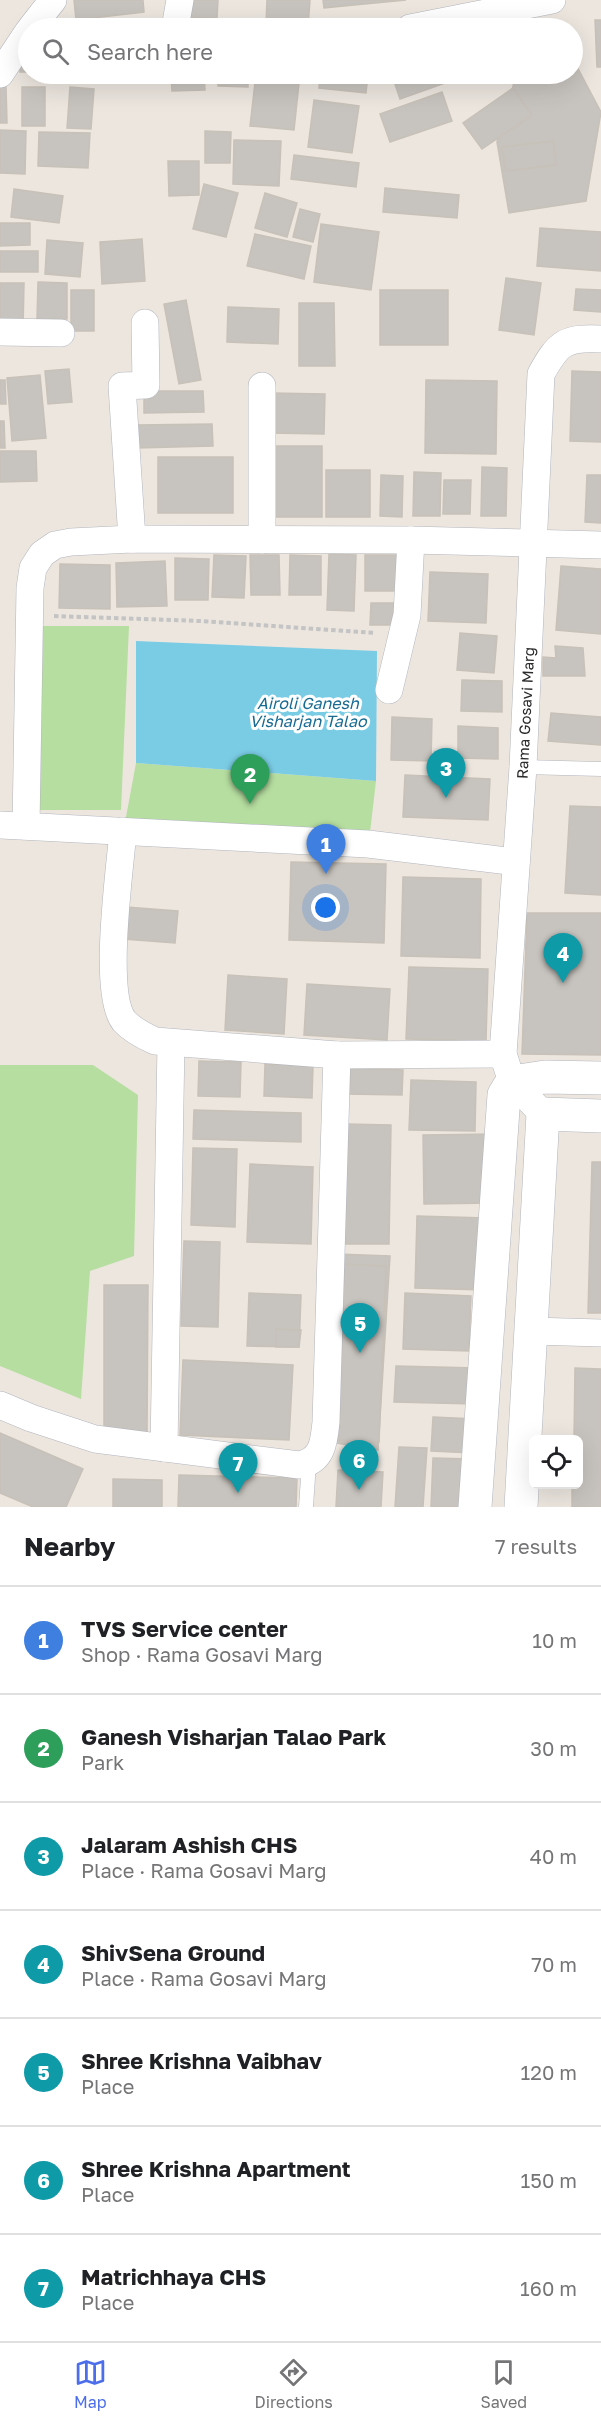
<!DOCTYPE html>
<html lang="en">
<head>
<meta charset="utf-8">
<style>
	:root { --surface:#fff; --page:#f6f6f6; --text:#202124; --muted:#757577; --line:#e0e0e0; --accent:#4c6eeb }
	body { margin:0; font-family:"Golos Text",sans-serif; background:var(--page); color:var(--text) }
	.controls { position:absolute; right:18px; bottom:18px; display:grid; overflow:hidden; border-radius:9px; box-shadow:0 6px 24px #0002 }
	.controls button { width:54px; height:54px; display:grid; place-items:center; padding:0; border:0; border-bottom:2px solid var(--line); background:var(--surface); color:var(--text); font:30px sans-serif }
	.you { position:absolute; left:326px; top:908px; width:21px; height:21px; margin:-15px; border:4px solid #fff; border-radius:50%; background:#1a73e8; box-shadow:0 0 0 9px #1a73e833 }
	.badge { display:grid; place-items:center; width:39px; height:39px; border-radius:50%; background:var(--accent); color:#fff; font-size:20px; font-weight:700 }
	.pin { position:absolute; translate:-50% -50px; filter:drop-shadow(0 2px 3px #0008) }
	.pin::after { content:''; position:absolute; top:32px; width:21px; height:18px; background:inherit; clip-path:polygon(0 0,100% 0,50% 100%) }
	.list { margin:0; padding:0; list-style:none }
	h2 { display:flex; justify-content:space-between; align-items:center; height:78px; margin:0; padding:0 24px; font-size:26px }
	h2 small { font-size:20px; font-weight:400; color:var(--muted) }
	.list li { display:grid; grid-template-columns:39px 1fr auto; gap:18px; align-items:center; box-sizing:border-box; height:108px; padding:0 24px; border-top:2px solid var(--line) }
	.list b { display:block; font-size:22px; white-space:nowrap }
	.list p { margin:0; font-size:20px; white-space:nowrap; color:var(--muted) }
	.list em { font-size:20px; font-style:normal; color:var(--muted) }
	.icon { flex:none; width:33px; height:33px; fill:none; stroke:currentColor; stroke-width:2; stroke-linecap:round; stroke-linejoin:round }
	.map { position:relative; flex:none; width:601px; height:1507px; overflow:hidden }
	.search { position:absolute; background:var(--surface); box-shadow:0 6px 24px #0002; left:18px; right:18px; top:18px; height:66px; display:flex; align-items:center; gap:15px; box-sizing:border-box; padding:0 21px; border-radius:33px; color:var(--muted); font-size:22px }
	.sheet { height:834px; background:var(--surface) }
	nav { display:flex; justify-content:space-around; align-items:center; box-sizing:border-box; height:84px; border-top:2px solid var(--line); background:var(--surface); font-size:16px; color:var(--muted) }
	nav a { display:grid; justify-items:center; gap:3px }
	nav .on { color:var(--accent) }
	.map>svg:first-child { display:block }
</style>
</head>
<body>
<div class="map">
<svg width="601" height="1507" viewBox="0 0 601 1507">
	<rect width="100%" height="100%" fill="#ece6df"/>
	<g fill="#b6dea0">
		<polygon points="41,626 129,626 121,810 39,810"/>
		<polygon points="136,763 376,781 369,841 124,828"/>
		<polygon points="0,1065 93,1065 138,1095 134,1256 90,1271 81,1399 0,1366"/>
	</g>
	<polygon fill="#7acce5" points="136,641 377,651 376,781 136,763"/>
	<g fill="#c7c3be" stroke="#c7c1b8" stroke-width="1.5">
		<polygon points="74,0 143,0 144,12 76,20"/>
		<polygon points="181,0 218,0 217,18 180,17"/>
		<polygon points="267,0 310,0 308,27 266,24"/>
		<polygon points="323,0 406,0 324,8"/>
		<polygon points="522,10 527,28 491,28 488,19"/>
		<polygon points="595,20 601,20 601,67 597,67"/>
		<polygon points="186,26 224,27 224,28 186,28"/>
		<polygon points="19,48 28,48 28,72 20,72"/>
		<polygon points="572,63 575,63 601,112 586,201 509,213 497,142 515,79 534,74 572,74"/>
		<rect x="66" y="74" width="23" height="4"/>
		<polygon points="171,74 204,74 205,90 172,91"/>
		<polygon points="219,74 248,74 248,87 218,86"/>
		<polygon points="256,74 300,74 294,130 250,126"/>
		<polygon points="320,74 368,74 366,93 319,88"/>
		<polygon points="397,74 442,74 445,83 400,99 392,75"/>
		<polygon points="495,74 546,74 496,81"/>
		<polygon points="0,87 6,87 7,123 0,123"/>
		<rect x="22" y="87" width="23" height="39"/>
		<polygon points="70,87 94,89 91,129 67,128"/>
		<polygon points="513,88 532,115 482,149 463,123"/>
		<polygon points="442,92 452,121 390,142 380,114"/>
		<polygon points="314,100 359,106 352,153 308,147"/>
		<polygon points="0,130 26,131 25,174 0,173"/>
		<polygon points="205,131 231,132 230,163 205,163"/>
		<polygon points="39,132 90,133 88,168 38,166"/>
		<polygon points="234,140 281,141 279,186 233,184"/>
		<polygon points="553,141 556,165 506,171 502,147"/>
		<polygon points="294,155 359,163 356,187 291,179"/>
		<polygon points="168,161 199,161 199,195 169,196"/>
		<polygon points="204,184 238,193 226,237 193,229"/>
		<polygon points="385,188 459,195 457,218 383,212"/>
		<polygon points="14,189 63,196 59,223 11,217"/>
		<polygon points="265,193 297,203 287,237 255,228"/>
		<polygon points="300,209 320,214 313,242 293,237"/>
		<polygon points="0,223 30,223 30,245 0,246"/>
		<polygon points="321,224 379,232 371,290 314,282"/>
		<polygon points="540,228 601,232 601,271 537,266"/>
		<polygon points="255,234 311,246 304,279 247,266"/>
		<polygon points="142,239 145,281 102,284 100,242"/>
		<polygon points="47,240 83,243 80,277 45,274"/>
		<rect x="0" y="251" width="38" height="21"/>
		<polygon points="506,278 541,283 534,335 499,330"/>
		<polygon points="38,282 67,283 67,319 37,319"/>
		<polygon points="0,283 24,283 23,329 0,328"/>
		<polygon points="576,289 601,290 601,312 574,310"/>
		<rect x="71" y="290" width="23" height="41"/>
		<rect x="380" y="290" width="68" height="55"/>
		<polygon points="186,300 201,380 179,384 164,304"/>
		<polygon points="299,303 334,303 335,366 299,366"/>
		<polygon points="228,307 279,309 278,344 227,342"/>
		<polygon points="69,369 72,402 48,404 45,371"/>
		<polygon points="572,371 601,372 601,442 570,441"/>
		<polygon points="40,375 46,438 12,441 7,378"/>
		<polygon points="0,380 5,380 6,404 0,404"/>
		<polygon points="426,380 497,381 496,454 425,453"/>
		<polygon points="144,391 203,391 204,412 144,413"/>
		<polygon points="271,393 325,394 324,434 270,433"/>
		<polygon points="0,421 4,421 5,448 0,448"/>
		<polygon points="212,424 213,446 137,448 136,425"/>
		<rect x="266" y="446" width="56" height="71"/>
		<polygon points="0,451 36,451 37,481 0,482"/>
		<rect x="158" y="457" width="75" height="56"/>
		<polygon points="482,467 507,468 506,516 481,516"/>
		<rect x="326" y="470" width="44" height="47"/>
		<polygon points="414,472 441,473 440,516 413,516"/>
		<polygon points="381,475 403,476 402,517 380,516"/>
		<polygon points="587,475 601,475 601,523 585,522"/>
		<polygon points="444,480 471,480 470,514 443,514"/>
		<polygon points="329,554 356,555 354,611 327,610"/>
		<polygon points="214,555 246,556 244,598 212,597"/>
		<polygon points="250,555 279,555 280,595 251,595"/>
		<polygon points="290,555 321,556 321,595 289,595"/>
		<rect x="365" y="555" width="36" height="36"/>
		<polygon points="175,558 209,559 208,600 175,600"/>
		<polygon points="165,561 167,606 117,607 116,563"/>
		<polygon points="60,564 110,565 110,609 59,608"/>
		<polygon points="561,566 601,569 601,634 556,630"/>
		<polygon points="430,572 488,574 486,623 428,621"/>
		<polygon points="371,603 397,603 396,625 370,625"/>
		<polygon points="460,633 497,636 494,673 457,670"/>
		<polygon points="555,646 583,648 585,676 543,676 543,657 556,658"/>
		<polygon points="462,680 502,681 502,712 461,711"/>
		<polygon points="551,713 601,717 601,745 548,741"/>
		<polygon points="392,717 432,719 431,761 391,760"/>
		<polygon points="458,726 498,728 498,759 458,758"/>
		<polygon points="405,775 490,779 488,820 403,817"/>
		<polygon points="570,806 601,807 601,895 565,893"/>
		<polygon points="291,862 386,864 384,943 289,940"/>
		<polygon points="403,877 481,879 480,958 401,956"/>
		<polygon points="126,907 178,911 175,943 124,939"/>
		<polygon points="527,913 601,913 601,1055 522,1054"/>
		<polygon points="409,967 488,969 486,1041 406,1039"/>
		<polygon points="228,975 287,979 284,1034 225,1030"/>
		<polygon points="307,984 390,989 387,1040 304,1035"/>
		<polygon points="199,1061 241,1062 240,1097 198,1096"/>
		<polygon points="265,1064 313,1066 312,1098 264,1096"/>
		<polygon points="346,1068 403,1070 402,1095 345,1094"/>
		<polygon points="411,1080 476,1082 475,1131 409,1130"/>
		<polygon points="194,1110 301,1113 301,1142 193,1139"/>
		<polygon points="345,1124 391,1125 389,1244 343,1244"/>
		<polygon points="494,1134 495,1203 424,1204 423,1135"/>
		<polygon points="193,1148 237,1149 235,1227 191,1225"/>
		<polygon points="592,1162 601,1162 601,1313 588,1313"/>
		<polygon points="250,1164 313,1167 311,1244 247,1242"/>
		<polygon points="417,1216 486,1218 484,1290 415,1288"/>
		<polygon points="184,1241 220,1242 218,1327 181,1326"/>
		<polygon points="336,1254 390,1256 378,1450 331,1442"/>
		<polygon points="342,1264 386,1266 379,1442 335,1440"/>
		<polygon points="104,1285 148,1285 147,1437 104,1437"/>
		<polygon points="249,1293 301,1295 299,1347 247,1346"/>
		<polygon points="405,1293 471,1296 469,1351 403,1349"/>
		<polygon points="276,1329 301,1330 299,1347 276,1347"/>
		<polygon points="183,1360 293,1365 289,1440 180,1435"/>
		<polygon points="396,1366 476,1368 475,1404 394,1402"/>
		<polygon points="575,1368 601,1369 601,1507 572,1507 572,1484 578,1484 578,1440 574,1440"/>
		<polygon points="433,1417 475,1419 473,1453 431,1451"/>
		<polygon points="0,1433 83,1469 66,1507 33,1507 0,1493"/>
		<polygon points="399,1447 427,1448 423,1507 395,1507"/>
		<polygon points="433,1458 472,1459 471,1507 431,1507"/>
		<polygon points="338,1470 383,1472 381,1507 336,1507"/>
		<polygon points="179,1475 297,1478 296,1507 178,1507"/>
		<polygon points="113,1479 162,1480 162,1507 113,1507"/>
	</g>
	<g fill="none" stroke-linecap="round" stroke-linejoin="round">
		<defs>
			<g id="lane">
				<polyline points="523,767 601,769"/>
				<polyline points="306,1507 309,1463"/>
			</g>
			<g id="street">
				<polyline points="31,28 53,0"/>
				<polyline points="175,28 180,0"/>
				<polyline points="410,28 552,0"/>
				<polyline points="0,74 28,32"/>
				<polyline points="0,332 61,333"/>
				<polyline points="262,386 262,540"/>
				<polyline points="132,539 122,386 146,385 145,323"/>
				<polyline points="389,690 407,615 411,540"/>
				<polyline points="0,825 368,844 516,862"/>
				<polyline points="26,826 30,588 33,568 42,554 55,545 71,542 132,539 411,540 601,545"/>
				<path d="M123,831C120,869 102,993 124,1021C132,1030 144,1036 155,1041L337,1055L503,1054"/>
				<path d="M543,1114L512,1082L503,1054L523,767L541,374C558,343 565,337 601,339"/>
				<polyline points="532,1331 601,1333"/>
				<path d="M0,1405L31,1418L95,1439L299,1465C322,1461 324,1443 326,1422L337,1055"/>
				<polyline points="164,1448 171,1043"/>
			</g>
			<g id="secondary">
				<polyline points="475,1507 504,1095 512,1082 545,1077 601,1078"/>
				<polyline points="521,1507 543,1114 601,1116"/>
			</g>
		</defs>
		<use href="#lane" stroke="#b2b5bd" stroke-width="15"/>
		<use href="#street" stroke="#b2b5bd" stroke-width="28"/>
		<use href="#secondary" stroke="#b2b5bd" stroke-width="34"/>
		<g stroke="#c4c4c4" stroke-width="4" stroke-dasharray="4.5 3" stroke-linecap="butt">
			<polyline points="202,22 225,22 241,28"/>
			<polyline points="112,28 149,24"/>
			<polyline points="54,616 200,621 376,633"/>
		</g>
		<use href="#lane" stroke="#fff" stroke-width="14"/>
		<use href="#street" stroke="#fff" stroke-width="27"/>
		<use href="#secondary" stroke="#fff" stroke-width="33"/>
	</g>
	<g text-anchor="middle" stroke-width="6" stroke-linejoin="round" paint-order="stroke">
		<g font-size="15" fill="#2b2b2b" stroke="#fff">
			<text transform="translate(526 713) rotate(-87)" y="5">Rama Gosavi Marg</text>
		</g>
		<g font-size="16" font-style="italic" fill="#196b92" stroke="#fff">
			<text x="308" y="709">Airoli Ganesh<tspan x="308" dy="18">Visharjan Talao</tspan></text>
		</g>
	</g>
</svg>
<div class="controls">
<button><svg class="icon" aria-label="locate" viewBox="0 0 24 24"><circle cx="12" cy="12" r="6"/><path d="M12 2v4M12 18v4M2 12h4M18 12h4"/></svg></button>
</div>
<div class="you"></div>
<div class="pin badge" style="left:326px;top:874px;background:#3f7fe0">1</div>
<div class="pin badge" style="left:250px;top:804px;background:#2e9e5b">2</div>
<div class="pin badge" style="left:446px;top:798px;background:#0f9aa8">3</div>
<div class="pin badge" style="left:563px;top:983px;background:#0f9aa8">4</div>
<div class="pin badge" style="left:360px;top:1353px;background:#0f9aa8">5</div>
<div class="pin badge" style="left:359px;top:1490px;background:#0f9aa8">6</div>
<div class="pin badge" style="left:238px;top:1493px;background:#0f9aa8">7</div>
<div class="search"><svg class="icon" aria-label="search" viewBox="0 0 24 24"><circle cx="10" cy="10" r="6"/><path d="M15 15l6 6"/></svg>Search here</div>
</div>
<section class="sheet">
<h2>Nearby<small>7 results</small></h2>
<ul class="list">
<li><span class="badge" style="background:#3f7fe0">1</span><div><b>TVS Service center</b><p>Shop · Rama Gosavi Marg</p></div><em>10 m</em></li>
<li><span class="badge" style="background:#2e9e5b">2</span><div><b>Ganesh Visharjan Talao Park</b><p>Park</p></div><em>30 m</em></li>
<li><span class="badge" style="background:#0f9aa8">3</span><div><b>Jalaram Ashish CHS</b><p>Place · Rama Gosavi Marg</p></div><em>40 m</em></li>
<li><span class="badge" style="background:#0f9aa8">4</span><div><b>ShivSena Ground</b><p>Place · Rama Gosavi Marg</p></div><em>70 m</em></li>
<li><span class="badge" style="background:#0f9aa8">5</span><div><b>Shree Krishna Vaibhav</b><p>Place</p></div><em>120 m</em></li>
<li><span class="badge" style="background:#0f9aa8">6</span><div><b>Shree Krishna Apartment</b><p>Place</p></div><em>150 m</em></li>
<li><span class="badge" style="background:#0f9aa8">7</span><div><b>Matrichhaya CHS</b><p>Place</p></div><em>160 m</em></li>
</ul>
</section>
<nav>
<a class="on"><svg class="icon" aria-label="map" viewBox="0 0 24 24"><path d="M3 6l6-2 6 2 6-2v14l-6 2-6-2-6 2zM9 4v14M15 6v14"/></svg>Map</a>
<a><svg class="icon" aria-label="directions" viewBox="0 0 24 24"><path d="M12 3l9 9-9 9-9-9zM9 14v-3h6M13 9l2 2-2 2"/></svg>Directions</a>
<a><svg class="icon" aria-label="saved" viewBox="0 0 24 24"><path d="M7 4h10v16l-5-4-5 4z"/></svg>Saved</a>
</nav>
</body>
</html>
